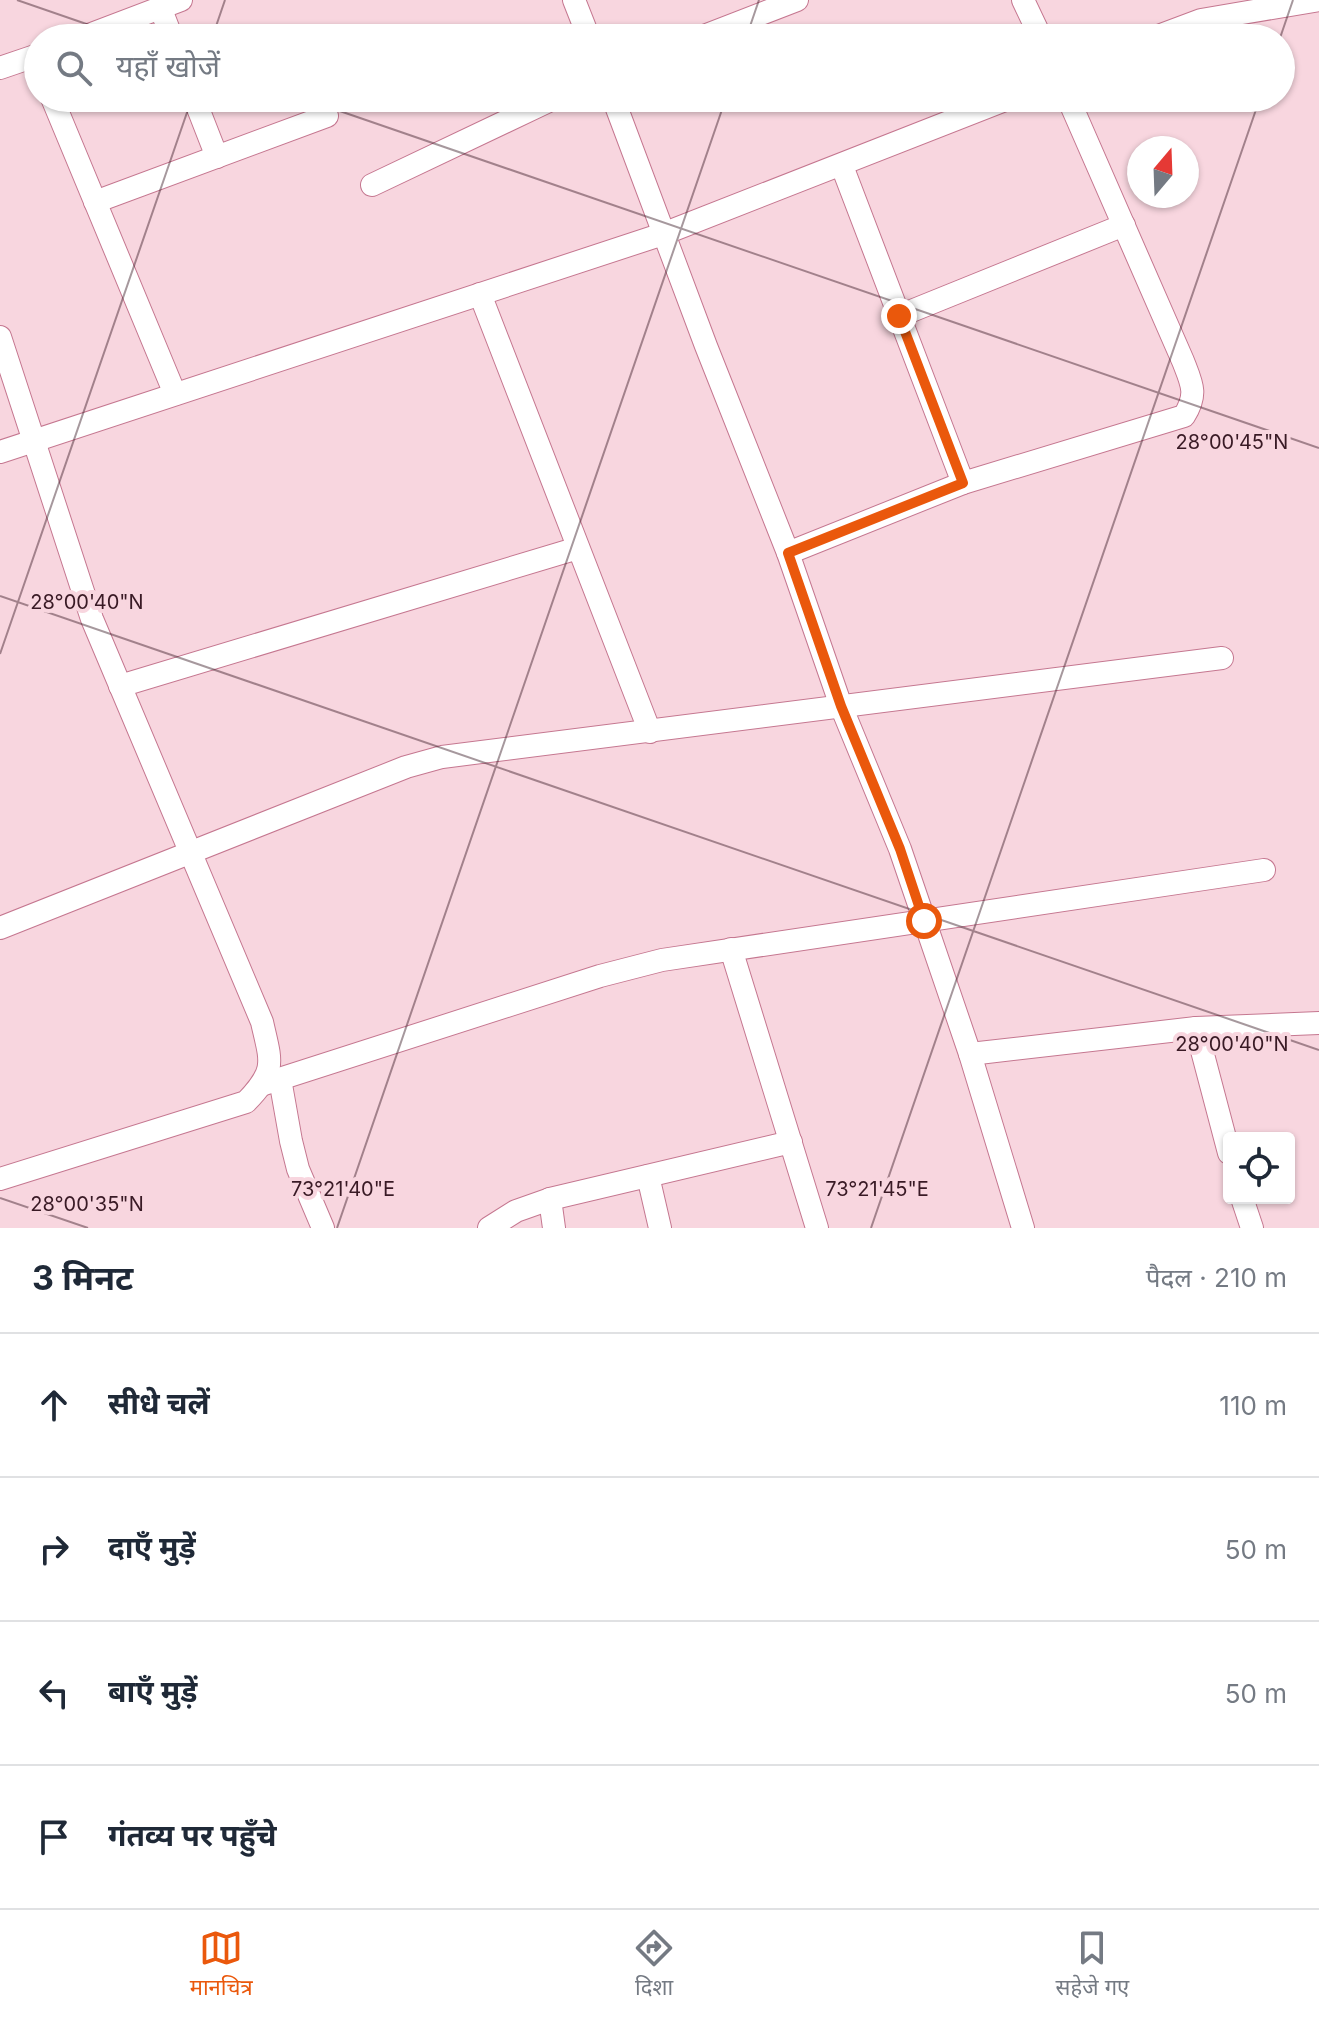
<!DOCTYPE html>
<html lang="hi">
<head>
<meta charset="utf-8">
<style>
	:root { --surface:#fff; --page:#f6f6f7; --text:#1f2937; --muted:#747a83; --line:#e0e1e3; --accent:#ea580c }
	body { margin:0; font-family:Inter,"Noto Sans Devanagari",sans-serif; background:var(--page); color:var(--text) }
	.controls { position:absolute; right:24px; bottom:24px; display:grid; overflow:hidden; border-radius:8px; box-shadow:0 2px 6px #0004 }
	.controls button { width:72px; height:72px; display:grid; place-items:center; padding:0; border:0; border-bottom:2px solid var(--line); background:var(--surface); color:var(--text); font:40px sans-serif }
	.compass { position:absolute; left:1127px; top:136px; width:72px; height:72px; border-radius:50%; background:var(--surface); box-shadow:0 2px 6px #0004; rotate:19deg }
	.stop { position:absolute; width:24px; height:24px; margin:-18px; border:6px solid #ea580c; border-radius:50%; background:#fff }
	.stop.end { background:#ea580c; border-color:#fff; box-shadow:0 2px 8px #0008 }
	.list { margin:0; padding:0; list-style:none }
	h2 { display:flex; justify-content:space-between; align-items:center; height:104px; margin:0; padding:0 32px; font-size:34px }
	h2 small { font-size:26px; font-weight:400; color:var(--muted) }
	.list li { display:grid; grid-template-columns:52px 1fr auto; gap:24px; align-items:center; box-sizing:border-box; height:144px; padding:0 32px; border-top:2px solid var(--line) }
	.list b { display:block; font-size:30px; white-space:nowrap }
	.list em { font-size:26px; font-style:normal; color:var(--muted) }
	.icon { flex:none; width:44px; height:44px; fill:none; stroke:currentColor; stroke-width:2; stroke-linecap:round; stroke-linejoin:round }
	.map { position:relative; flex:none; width:1319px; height:1228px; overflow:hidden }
	.search { position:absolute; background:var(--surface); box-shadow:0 2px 6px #0004; left:24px; right:24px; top:24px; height:88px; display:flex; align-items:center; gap:20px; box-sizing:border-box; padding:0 28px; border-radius:44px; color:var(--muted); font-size:30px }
	.sheet { height:680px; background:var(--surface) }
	nav { display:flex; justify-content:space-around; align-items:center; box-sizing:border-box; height:112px; border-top:2px solid var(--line); background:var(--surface); font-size:22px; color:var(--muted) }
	nav a { display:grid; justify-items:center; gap:4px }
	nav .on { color:var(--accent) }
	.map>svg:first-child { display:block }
</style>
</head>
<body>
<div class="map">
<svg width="1319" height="1228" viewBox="0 0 1319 1228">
	<rect width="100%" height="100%" fill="#f8d6df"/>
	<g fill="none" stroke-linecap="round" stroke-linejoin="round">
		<defs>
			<g id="minor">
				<polyline points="574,0 589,38"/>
				<polyline points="1023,0 1041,38"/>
				<polyline points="160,7 172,38"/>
				<polyline points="81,38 181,0"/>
				<polyline points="699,38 797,0"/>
				<polyline points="1153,38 1201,20 1319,0"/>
				<polyline points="0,68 38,55"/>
				<polyline points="52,98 175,394"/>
				<polyline points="194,98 217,157"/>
				<polyline points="613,98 706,346 788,553 841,706 900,849 970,1054 1023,1228"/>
				<polyline points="842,166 963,483"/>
				<polyline points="372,185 555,98"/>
				<polyline points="95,202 327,116"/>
				<polyline points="480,294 650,732"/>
				<polyline points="899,316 1124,225"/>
				<path d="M0,337L92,619L262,1022C271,1062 277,1070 246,1102L0,1179"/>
				<polyline points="0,452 663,234 1010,98"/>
				<path d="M788,553L963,483L1184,416C1198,394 1192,384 1183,361L1068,98"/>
				<polyline points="120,686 578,548"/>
				<polyline points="0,928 406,767 442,757 1222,658"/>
				<polyline points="731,949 817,1228"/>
				<polyline points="1196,1028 1229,1153"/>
				<polyline points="970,1054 1196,1028 1319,1023"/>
				<polyline points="280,1079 291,1141 298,1169 323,1228"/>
				<polyline points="264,1084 600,976 662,960 1264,870"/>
				<polyline points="648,1176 660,1228"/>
				<polyline points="1242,1198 1252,1228"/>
				<polyline points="550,1199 554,1228"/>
				<polyline points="489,1228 516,1211 550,1199 791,1142"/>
			</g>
		</defs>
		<use href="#minor" stroke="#c57790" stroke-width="24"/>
		<use href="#minor" stroke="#fff" stroke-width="22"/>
	</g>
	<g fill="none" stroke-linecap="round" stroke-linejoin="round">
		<polyline stroke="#ea580c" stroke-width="10" points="899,316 963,483 788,553 841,706 900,849 924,921"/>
	</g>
	<path fill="none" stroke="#391a25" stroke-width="2" stroke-opacity="0.45" d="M17,0L127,38M212,38L225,0M746,38L759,0M1280,38L1293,0M302,98L1319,448M0,596L1319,1050M0,654L192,98M0,1198L88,1228M337,1228L726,98M871,1228L1260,98"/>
	<g font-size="20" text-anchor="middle" fill="#391a25" stroke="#f8d6df" stroke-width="8" stroke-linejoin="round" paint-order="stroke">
		<text x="1232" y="449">28°00'45"N</text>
		<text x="87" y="609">28°00'40"N</text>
		<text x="1232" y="1051">28°00'40"N</text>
		<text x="343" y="1196">73°21'40"E</text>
		<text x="877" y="1196">73°21'45"E</text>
		<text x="87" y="1211">28°00'35"N</text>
	</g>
</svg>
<div class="controls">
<button><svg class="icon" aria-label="locate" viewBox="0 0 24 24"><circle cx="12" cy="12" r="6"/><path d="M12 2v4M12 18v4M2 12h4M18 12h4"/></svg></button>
</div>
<svg class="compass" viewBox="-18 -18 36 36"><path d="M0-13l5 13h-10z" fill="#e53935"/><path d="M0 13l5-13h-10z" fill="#747a83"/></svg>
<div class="stop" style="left:924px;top:921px"></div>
<div class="stop end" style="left:899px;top:316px"></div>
<div class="search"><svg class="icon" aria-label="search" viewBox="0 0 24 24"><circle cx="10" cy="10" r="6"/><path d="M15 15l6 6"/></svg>यहाँ खोजें</div>
</div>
<section class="sheet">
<h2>3 मिनट<small>पैदल · 210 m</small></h2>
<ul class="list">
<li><svg class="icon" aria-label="ahead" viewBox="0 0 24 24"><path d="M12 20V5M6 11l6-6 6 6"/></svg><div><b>सीधे चलें</b></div><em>110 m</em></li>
<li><svg class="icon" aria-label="right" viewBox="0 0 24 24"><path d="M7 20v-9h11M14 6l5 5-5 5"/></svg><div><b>दाएँ मुड़ें</b></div><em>50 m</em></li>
<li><svg class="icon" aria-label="left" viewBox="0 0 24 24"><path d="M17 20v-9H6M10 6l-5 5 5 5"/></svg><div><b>बाएँ मुड़ें</b></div><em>50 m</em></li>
<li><svg class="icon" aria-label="arrive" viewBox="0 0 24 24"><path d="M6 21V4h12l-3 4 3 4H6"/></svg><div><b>गंतव्य पर पहुँचे</b></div></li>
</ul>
</section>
<nav>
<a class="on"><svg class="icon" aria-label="map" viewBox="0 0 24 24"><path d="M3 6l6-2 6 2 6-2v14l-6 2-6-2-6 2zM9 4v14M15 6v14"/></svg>मानचित्र</a>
<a><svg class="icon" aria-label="directions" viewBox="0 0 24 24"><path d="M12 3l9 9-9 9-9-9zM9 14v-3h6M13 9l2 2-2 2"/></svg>दिशा</a>
<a><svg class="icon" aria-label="saved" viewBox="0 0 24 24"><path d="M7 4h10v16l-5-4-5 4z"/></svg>सहेजे गए</a>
</nav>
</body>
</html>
